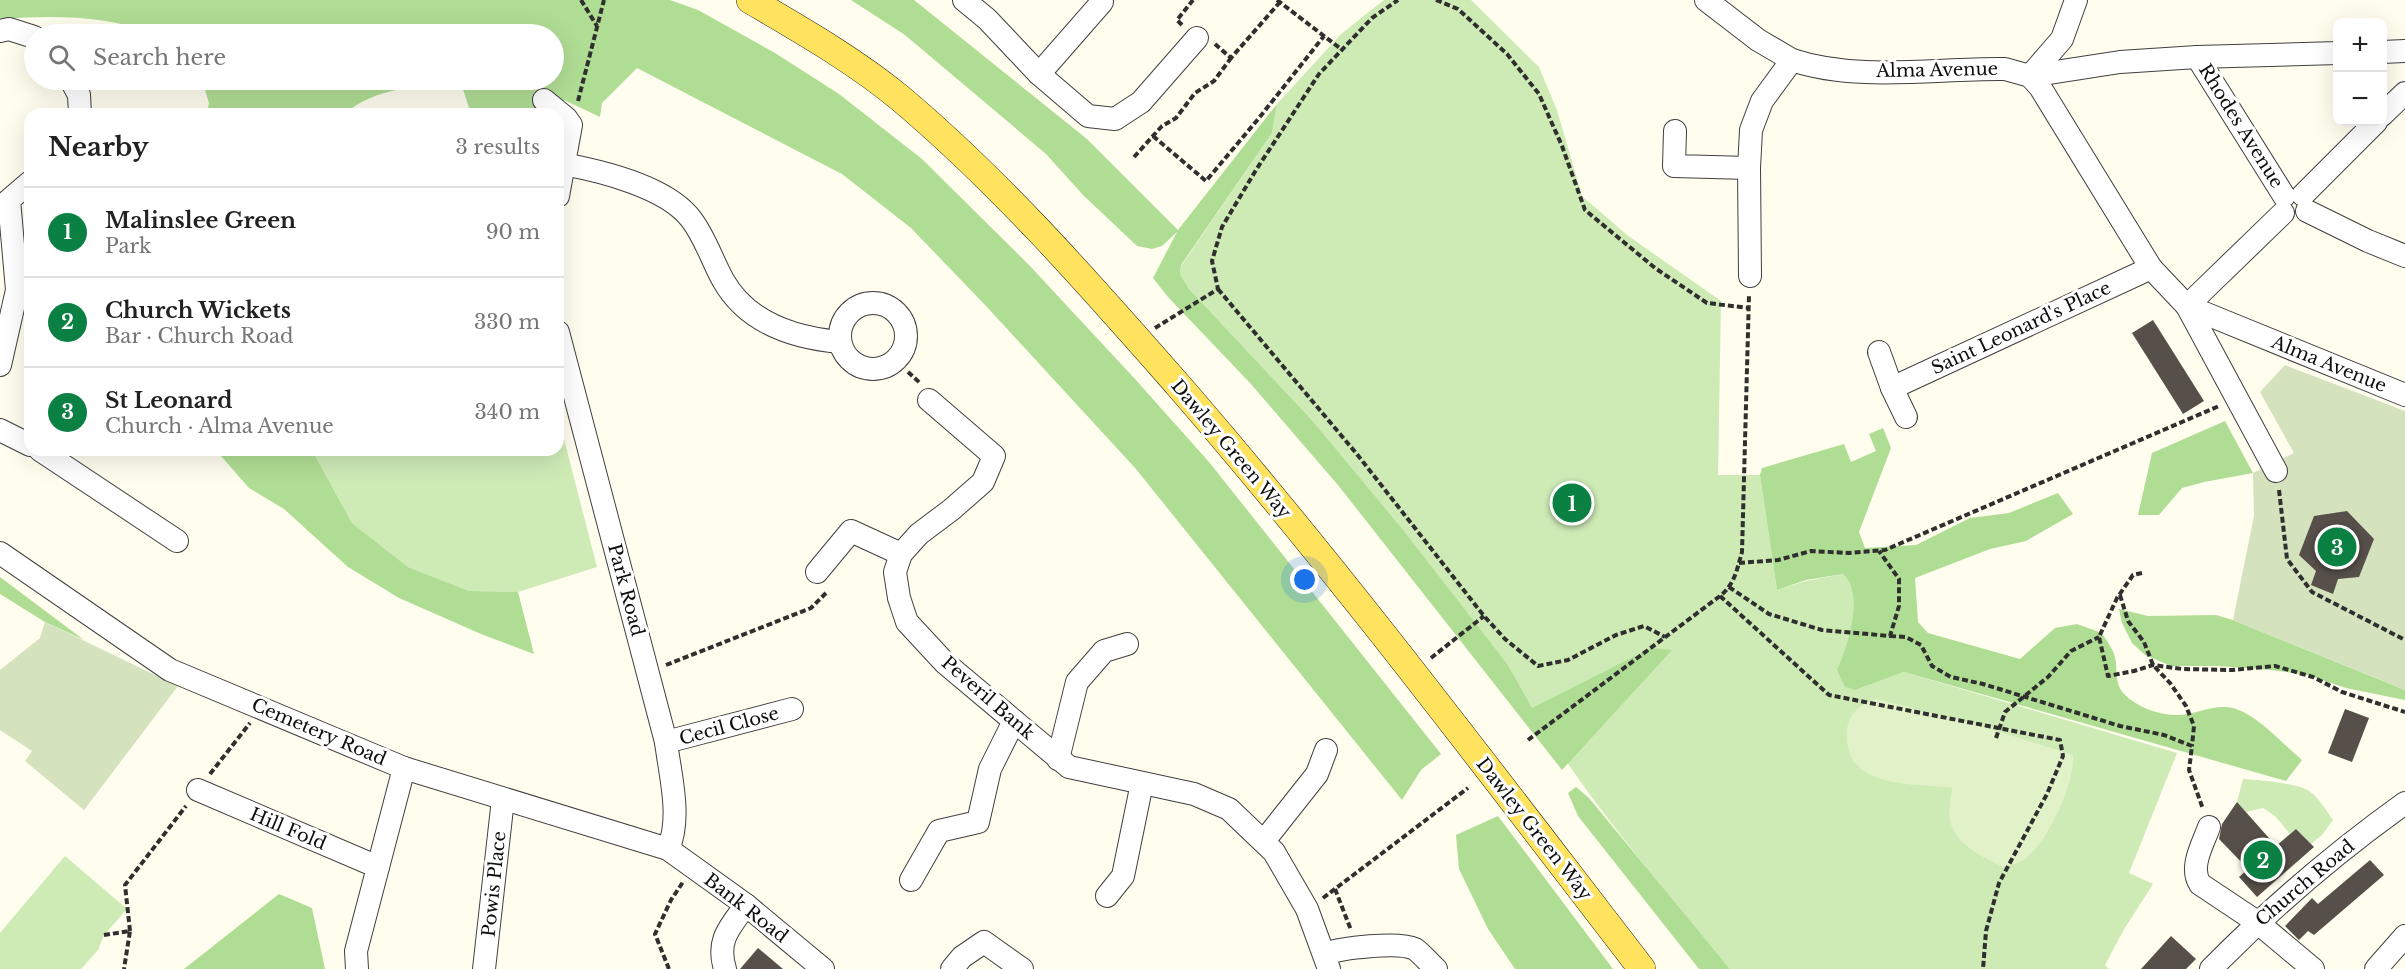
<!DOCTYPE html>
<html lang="en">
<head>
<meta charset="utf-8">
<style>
	:root { --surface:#fff; --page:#f6f6f6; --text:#222; --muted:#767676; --line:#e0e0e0; --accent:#0b8043 }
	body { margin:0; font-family:"Libre Baskerville",serif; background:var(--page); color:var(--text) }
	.controls { position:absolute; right:18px; top:18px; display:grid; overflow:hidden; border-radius:12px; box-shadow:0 6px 24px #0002 }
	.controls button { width:54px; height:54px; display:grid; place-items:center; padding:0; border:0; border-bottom:2px solid var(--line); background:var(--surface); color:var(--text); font:30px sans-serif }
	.you { position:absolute; left:1305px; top:580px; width:21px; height:21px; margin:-15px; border:4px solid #fff; border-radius:50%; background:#1a73e8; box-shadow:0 0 0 9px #1a73e833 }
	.badge { display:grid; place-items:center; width:39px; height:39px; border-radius:50%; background:var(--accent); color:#fff; font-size:20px; font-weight:700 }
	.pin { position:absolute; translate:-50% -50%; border:3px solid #fff; box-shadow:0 2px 6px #0006 }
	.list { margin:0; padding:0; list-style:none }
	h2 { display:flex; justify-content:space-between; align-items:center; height:78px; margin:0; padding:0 24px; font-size:26px }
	h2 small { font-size:20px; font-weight:400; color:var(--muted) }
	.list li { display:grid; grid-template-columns:39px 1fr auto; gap:18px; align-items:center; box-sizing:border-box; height:90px; padding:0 24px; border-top:2px solid var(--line) }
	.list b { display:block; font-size:22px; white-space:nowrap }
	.list p { margin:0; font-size:20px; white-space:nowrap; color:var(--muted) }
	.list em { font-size:20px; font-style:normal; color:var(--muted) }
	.icon { flex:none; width:33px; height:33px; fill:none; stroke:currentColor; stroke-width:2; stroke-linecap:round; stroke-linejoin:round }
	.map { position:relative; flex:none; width:2405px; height:969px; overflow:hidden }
	.search { position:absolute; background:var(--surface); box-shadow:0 6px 24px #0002; left:24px; top:24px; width:540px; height:66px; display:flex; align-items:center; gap:15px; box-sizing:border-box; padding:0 21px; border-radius:33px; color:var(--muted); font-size:22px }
	.panel { position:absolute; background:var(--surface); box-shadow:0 6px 24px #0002; left:24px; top:108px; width:540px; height:348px; border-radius:18px }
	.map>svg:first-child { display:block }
</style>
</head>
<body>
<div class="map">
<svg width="2405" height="969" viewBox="0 0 2405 969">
	<rect width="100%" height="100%" fill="#fffdee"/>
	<g fill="#ceebb6">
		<path d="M1384,0H1471L1539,67L1557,110L1582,196L1627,235L1721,301L1718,475H1760L1777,590L1806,581L1843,574C1865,595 1847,646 1837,671L1855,690L1904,672L2177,753L2129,873L2153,884L2123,931L2105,965L2109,969H1730C1652,874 1564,774 1508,665L1310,418L1189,289L1180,274L1181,266L1272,133L1277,104L1341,34Z"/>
		<polygon points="558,416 597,567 518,592 469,591 408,567 352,523 312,450 558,450"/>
		<path d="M2243,779C2258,780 2297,783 2309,791C2319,798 2326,810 2333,820L2322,835L2311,844L2296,829L2290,834L2275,816L2263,808L2246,812L2237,802Z"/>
		<polygon points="65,856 127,909 104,935 98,950 81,969 0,969 0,933"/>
	</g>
	<g fill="#b0dd94">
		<path d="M0,0H670L698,10L775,53L839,94L922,159L1029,265L1135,379L1209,462L1441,754L1421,770L1402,800L1136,469L987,307L911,228L842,174L637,68L602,103L600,117L564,100L558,119V114H471L460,80C423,86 374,87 345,114H207L209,103L202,80H554V34H156C106,15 53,15 0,19Z"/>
		<polygon points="851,0 914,0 1087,139 1178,230 1277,104 1272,133 1181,265 1180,274 1189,289 1310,418 1403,530 1508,665 1532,708 1651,648 1672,650 1562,770 1338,485 1250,383 1168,297 1153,278 1177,232 1162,246 1152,249 1137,246 1083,195 1046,154 905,35"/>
		<polygon points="2225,421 2253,473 2204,482 2182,488 2159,515 2138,515 2152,453"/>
		<path d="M1883,428L1891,448L1859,532L1865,548L1916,545L1970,518L2009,513L2058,493L2073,514L2026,541L1990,549L1915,578L1918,622L1928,633L2020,659L2055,628L2077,624L2102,633C2106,640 2113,649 2115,657C2118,670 2114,682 2123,693C2136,707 2158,715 2177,715C2198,715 2215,702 2236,709C2258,716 2284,745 2302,760L2286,781L1904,672L1855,690L1845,687L1837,670C1847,647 1865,594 1843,574L1806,580L1777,590L1760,475L1762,468L1844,444L1851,462L1876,451L1869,434Z"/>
		<polygon points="212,450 312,450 352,523 408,567 469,591 518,592 534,654 481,634 399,598 348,567 284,509 249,488 221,456"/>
		<polygon points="0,577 84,640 45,622 0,594"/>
		<polygon points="2119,609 2148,616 2216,615 2233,620 2405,690 2405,700 2346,688 2307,675 2271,670 2218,666 2171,666 2145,655 2132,643 2122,623"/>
		<polygon points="1576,787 1589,798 1730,969 1699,969 1578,816 1568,793"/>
		<polygon points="1498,816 1613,969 1515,969 1488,929 1459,869 1456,835"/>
		<polygon points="279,894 312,908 325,969 184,969"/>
	</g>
	<g fill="#d4e2be">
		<polygon points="2285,365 2405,411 2405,690 2233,620 2254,516 2253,473 2294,453 2260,392"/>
		<polygon points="45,622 178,686 84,810 25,761 32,751 0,730 0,670 40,638"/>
	</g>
	<path fill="#e1f2c8" d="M1876,699L1975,724L2073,755C2075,783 2048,842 2025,859C2019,864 2010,865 2003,867C1983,857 1956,845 1950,821C1948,811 1951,798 1952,788C1911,783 1843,789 1847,731C1849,712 1860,705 1876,699Z"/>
	<g fill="#574f49">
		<polygon points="2153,320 2204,401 2183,414 2132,333"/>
		<polygon points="2347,511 2374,539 2359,577 2338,579 2333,594 2311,585 2316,571 2299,555 2314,516"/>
		<polygon points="2345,709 2369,718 2352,762 2328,753"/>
		<polygon points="2237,802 2276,846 2296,829 2314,847 2257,897 2239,877 2248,869 2219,839 2222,824"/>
		<polygon points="2370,860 2384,875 2314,935 2308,931 2299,940 2285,926 2312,898 2318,904"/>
		<polygon points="2171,936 2196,959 2186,969 2141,969"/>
		<polygon points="758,948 783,969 740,969"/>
	</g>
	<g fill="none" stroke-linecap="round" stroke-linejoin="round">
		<defs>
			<g id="minor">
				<polyline points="964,0 987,19 1039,74 1088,116 1115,119 1141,102 1197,38"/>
				<polyline points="1706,0 1758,40 1792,60"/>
				<polyline points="0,31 9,29 34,37"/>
				<polyline points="2382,52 2405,51"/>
				<polyline points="2197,57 2284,196"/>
				<polyline points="1039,74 1102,2"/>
				<polyline points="2030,76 2120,62 2197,57 2338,53"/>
				<polyline points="2030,76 2062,39 2076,0"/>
				<polyline points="71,80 79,95 80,114"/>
				<polyline points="544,100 566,118 571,125 558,196"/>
				<polyline points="2382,115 2405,93"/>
				<polyline points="1675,131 1674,166 1749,168"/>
				<path d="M563,164C601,171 667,187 691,219C705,237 712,260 723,280C747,323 794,338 840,342"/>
				<polyline points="2303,195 2376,122"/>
				<polyline points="2307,211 2368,241 2405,256"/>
				<path d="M1750,276L1749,168L1751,130L1762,101L1792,60C1858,82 1936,68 2005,69L2030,76L2040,87L2151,268L2187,306L2405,395"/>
				<circle cx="873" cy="336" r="33"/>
				<path d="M558,332L666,742C670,775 682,818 668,849"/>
				<polyline points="1879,352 1892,388 1906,417"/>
				<polyline points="0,365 17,290 9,200 30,182"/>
				<polyline points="1892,388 2151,268"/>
				<polyline points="929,400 994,456 983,482 951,510 919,534 901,554 895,572 899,598 907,622 945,663 1069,767 1194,794 1229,809 1274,852 1307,909 1329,969"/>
				<polyline points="0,430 30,445"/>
				<polyline points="40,450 177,541"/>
				<polyline points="2276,471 2187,306 2283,213"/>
				<polyline points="0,553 170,670 404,768 668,849 746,905 823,969"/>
				<polyline points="817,572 851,531 901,554"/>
				<polyline points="666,742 792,709"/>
				<polyline points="1058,759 1077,682 1104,651 1127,644"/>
				<polyline points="198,790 378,867"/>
				<path d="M2209,827C2203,844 2189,867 2200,884L2257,922L2313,969"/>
				<polyline points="1264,841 1317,774 1326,750"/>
				<polyline points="911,880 939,831 978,822 990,769 1014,721"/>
				<polyline points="1107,896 1123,876 1142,783"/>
				<path d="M1324,954C1341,948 1399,941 1415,949C1422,954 1429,963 1436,969"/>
				<polyline points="357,969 356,951 404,768"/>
				<polyline points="484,969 503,799"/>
				<path d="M725,969C716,940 730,927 746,905"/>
				<polyline points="952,969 962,957 984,942 1022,969"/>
				<path d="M2211,969C2271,908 2335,853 2405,803"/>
				<polyline points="2376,969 2405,936"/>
			</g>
			<path id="major" d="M750,0C801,30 854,60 900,98C1001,183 1091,286 1178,385C1341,573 1490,772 1642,969"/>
		</defs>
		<use href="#minor" stroke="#404040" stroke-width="24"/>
		<use href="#major" stroke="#1e1e1e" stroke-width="28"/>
		<g stroke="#2f2f2f" stroke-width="4" stroke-dasharray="6 3" stroke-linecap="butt">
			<polyline points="581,0 597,26"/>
			<polyline points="1277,0 1341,49"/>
			<polyline points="1436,0 1458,9 1507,54 1539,94 1562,146 1585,210 1655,268 1707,303 1749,308"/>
			<polyline points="1182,25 1177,20 1193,0"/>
			<polyline points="1215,44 1231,58 1280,2"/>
			<polyline points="578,101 604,0"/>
			<polyline points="1153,136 1206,181 1259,118 1324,36"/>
			<polyline points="1134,157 1162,126 1176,118 1195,93 1214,81 1231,58"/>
			<polyline points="1218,289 1356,453 1484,616 1505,639 1538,666 1568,660 1616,635 1644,626 1665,637"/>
			<polyline points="1155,328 1218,289 1212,261 1222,227 1256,170 1319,74 1372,18 1398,0"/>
			<polyline points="908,372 920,383"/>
			<polyline points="2279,490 2287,559 2312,592 2405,640"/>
			<polyline points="1739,563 1778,560 1811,551 1849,553 1885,550 2219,406"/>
			<polyline points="2142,573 2133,575 2117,598 2099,637 2108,676 2134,671 2153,665 2182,669 2232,670 2275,666 2313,677 2342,692 2405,712"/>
			<polyline points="1729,587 1769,614 1822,630 1890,636 1899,606 1899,579 1879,551"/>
			<polyline points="2120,595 2128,621 2144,642 2153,665 2170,683 2186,706 2194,726 2192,746"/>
			<polyline points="1720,596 1829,695 2060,740 2063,756 2047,794 1999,883 1986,931 1983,969"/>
			<polyline points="1890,636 1906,637 1921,645 1932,666 1951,677 1983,684 2120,726 2164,735 2192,746 2189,770 2203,809"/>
			<polyline points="1431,658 1484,616"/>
			<polyline points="666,665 811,608 827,592"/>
			<polyline points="1996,738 2005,712 2048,677 2071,651 2099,637"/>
			<path d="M1528,740L1720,596C1735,584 1737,569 1742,552L1749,295"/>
			<polyline points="210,774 250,723"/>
			<polyline points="1335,889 1351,930"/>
			<polyline points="1323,898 1468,788"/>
			<polyline points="130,931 125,885 186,806"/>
			<polyline points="104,935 130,931 124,969"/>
			<polyline points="669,969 655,934 671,900 683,882"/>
		</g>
		<use href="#minor" stroke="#fff" stroke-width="22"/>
		<use href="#major" stroke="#ffe25e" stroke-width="27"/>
	</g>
	<g text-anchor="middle" stroke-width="6" stroke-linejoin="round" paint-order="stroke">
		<g font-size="18" fill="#0d0d0d" stroke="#fff">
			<text transform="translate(1937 70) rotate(-1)" y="6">Alma Avenue</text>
			<text transform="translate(2241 126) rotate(58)" y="6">Rhodes Avenue</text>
			<text transform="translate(2021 328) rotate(-25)" y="6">Saint Leonard's Place</text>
			<text transform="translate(2329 364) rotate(22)" y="6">Alma Avenue</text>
			<text transform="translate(1231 449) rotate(50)" y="6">Dawley Green Way</text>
			<text transform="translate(626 590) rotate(75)" y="6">Park Road</text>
			<text transform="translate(988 698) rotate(41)" y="6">Peveril Bank</text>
			<text transform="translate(729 726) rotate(-15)" y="6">Cecil Close</text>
			<text transform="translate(319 732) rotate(23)" y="6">Cemetery Road</text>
			<text transform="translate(288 829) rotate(23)" y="6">Hill Fold</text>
			<text transform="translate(1534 829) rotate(52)" y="6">Dawley Green Way</text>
			<text transform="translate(2305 883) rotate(-40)" y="6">Church Road</text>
			<text transform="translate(494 884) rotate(-84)" y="6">Powis Place</text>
			<text transform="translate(746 908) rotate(38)" y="6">Bank Road</text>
		</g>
	</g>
</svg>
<div class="controls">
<button>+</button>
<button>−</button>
</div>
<div class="you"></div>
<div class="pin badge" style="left:1572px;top:503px">1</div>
<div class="pin badge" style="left:2263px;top:860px">2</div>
<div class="pin badge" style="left:2337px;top:547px">3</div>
<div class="search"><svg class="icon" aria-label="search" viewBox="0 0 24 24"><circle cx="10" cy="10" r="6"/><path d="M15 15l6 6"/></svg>Search here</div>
<section class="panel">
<h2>Nearby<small>3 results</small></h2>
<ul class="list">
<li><span class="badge">1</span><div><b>Malinslee Green</b><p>Park</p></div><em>90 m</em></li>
<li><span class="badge">2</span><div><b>Church Wickets</b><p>Bar · Church Road</p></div><em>330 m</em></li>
<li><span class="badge">3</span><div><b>St Leonard</b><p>Church · Alma Avenue</p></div><em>340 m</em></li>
</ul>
</section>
</div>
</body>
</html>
